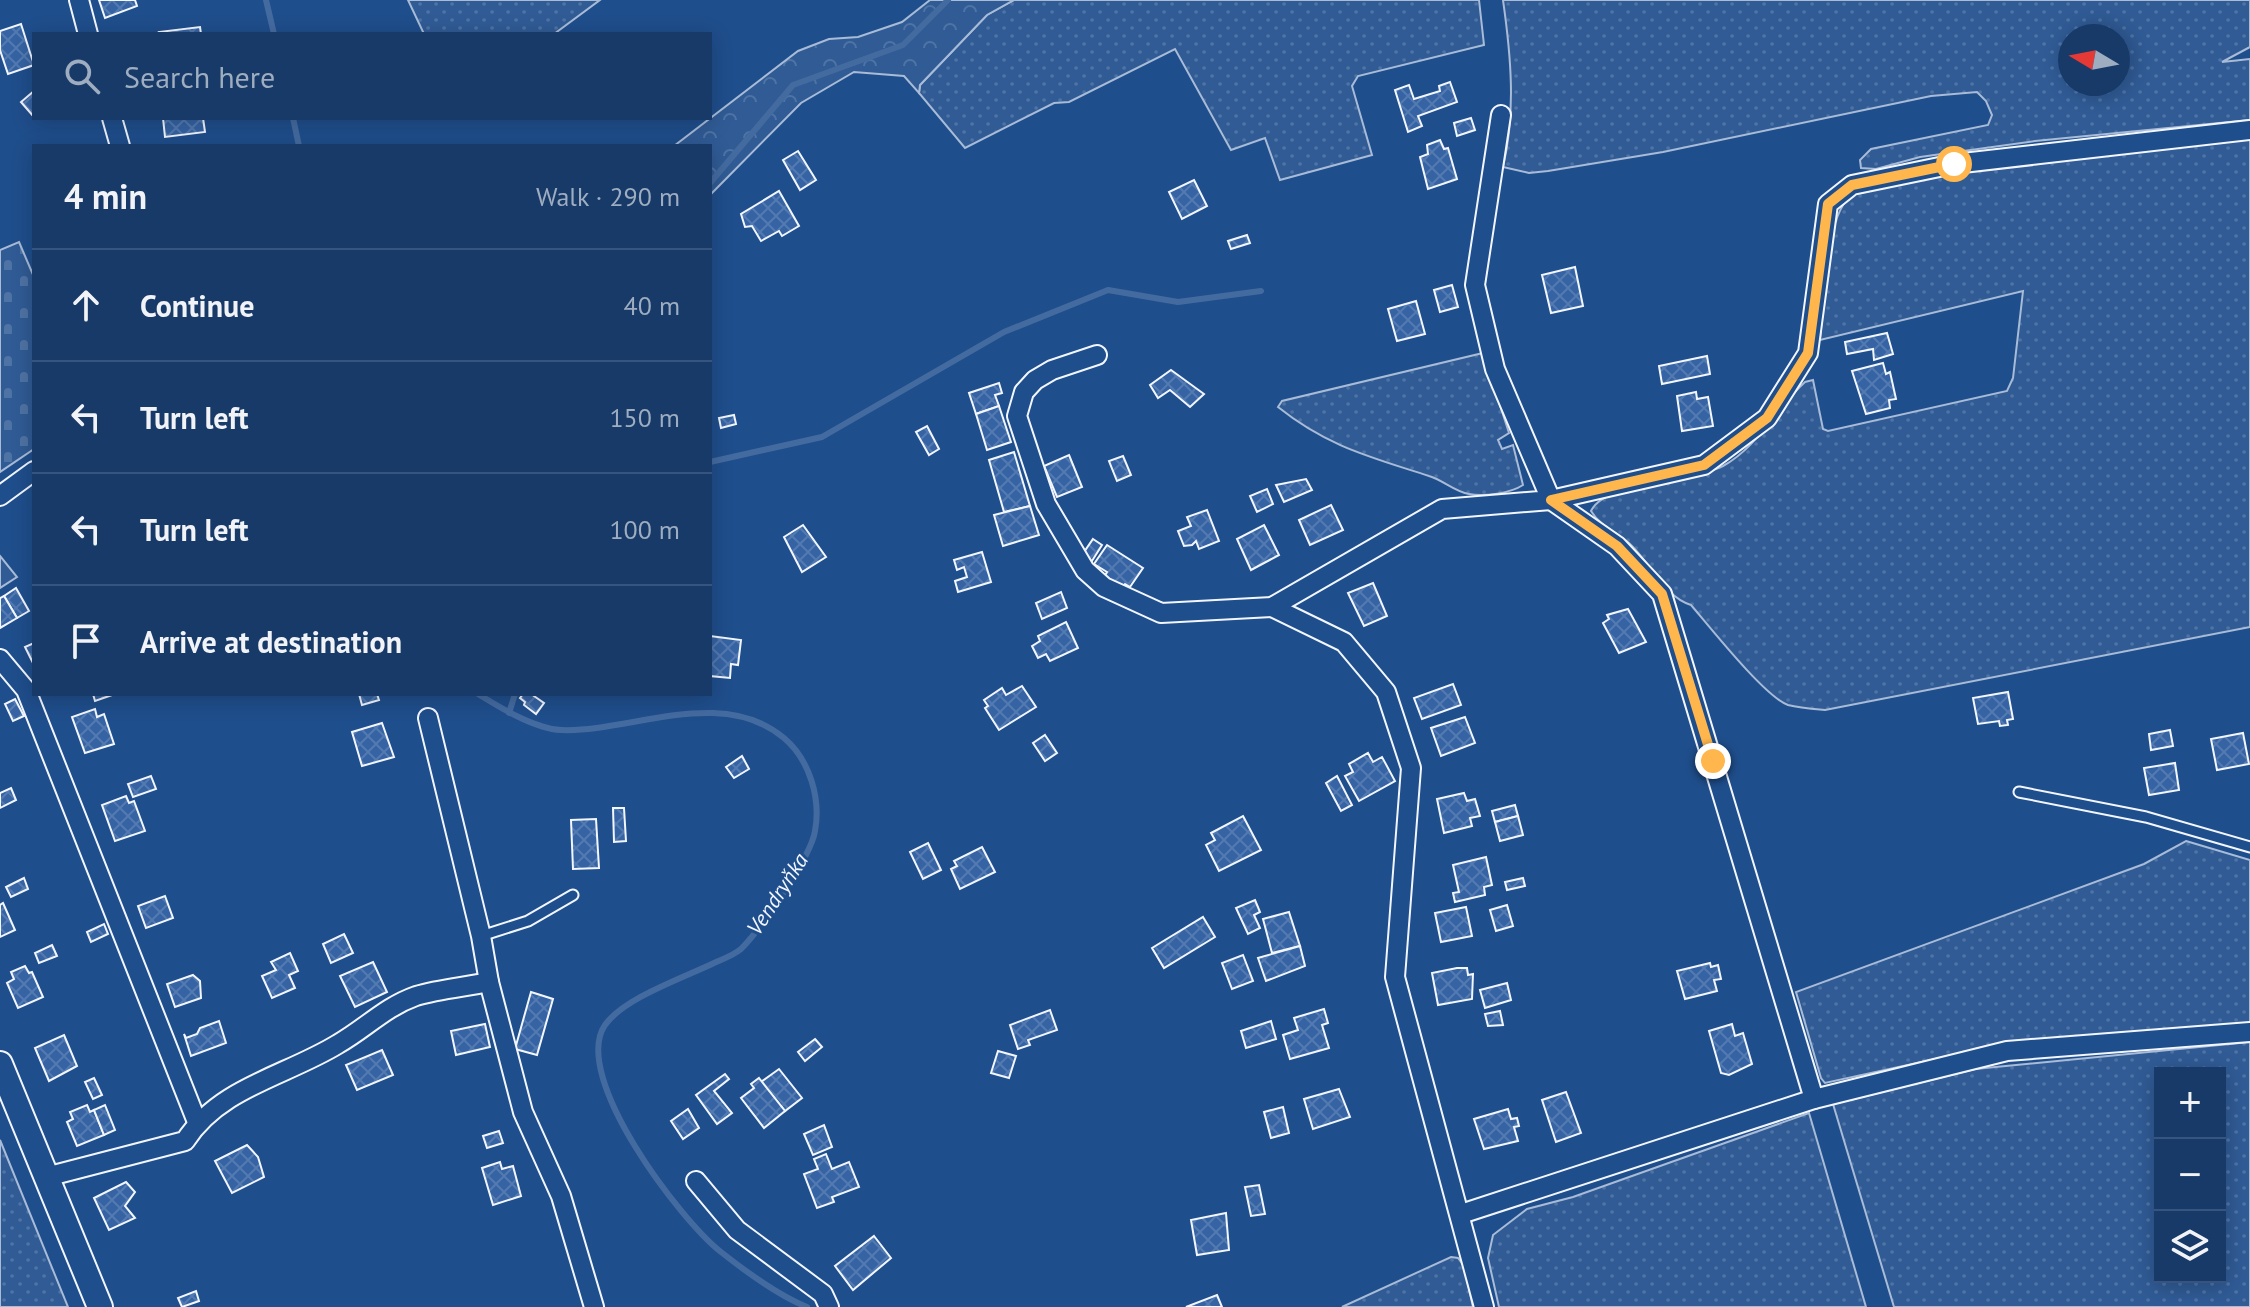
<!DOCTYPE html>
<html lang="en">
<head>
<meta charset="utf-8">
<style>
	:root { --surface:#173a69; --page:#20416f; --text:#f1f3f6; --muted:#9eadc0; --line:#36547d }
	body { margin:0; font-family:"PT Sans",sans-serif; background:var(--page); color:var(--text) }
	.controls { position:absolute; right:24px; bottom:24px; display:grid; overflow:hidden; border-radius:0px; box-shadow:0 4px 20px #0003 }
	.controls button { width:72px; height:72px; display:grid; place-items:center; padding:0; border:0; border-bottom:2px solid var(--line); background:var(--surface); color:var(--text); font:40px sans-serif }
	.compass { position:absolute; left:2058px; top:24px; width:72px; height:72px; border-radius:50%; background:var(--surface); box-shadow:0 4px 20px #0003; rotate:280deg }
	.stop { position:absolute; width:24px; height:24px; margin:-18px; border:6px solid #ffb74d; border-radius:50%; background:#fff }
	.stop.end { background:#ffb74d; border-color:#fff; box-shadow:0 2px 8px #0008 }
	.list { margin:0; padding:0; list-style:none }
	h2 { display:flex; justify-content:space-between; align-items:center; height:104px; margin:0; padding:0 32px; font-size:34px }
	h2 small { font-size:26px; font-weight:400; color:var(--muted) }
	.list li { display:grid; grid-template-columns:52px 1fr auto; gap:24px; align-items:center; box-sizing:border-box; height:112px; padding:0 32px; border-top:2px solid var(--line) }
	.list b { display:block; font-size:30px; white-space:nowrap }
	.list em { font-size:26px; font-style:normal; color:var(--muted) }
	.icon { flex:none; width:44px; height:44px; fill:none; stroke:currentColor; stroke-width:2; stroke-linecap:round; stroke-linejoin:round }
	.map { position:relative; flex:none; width:2250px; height:1307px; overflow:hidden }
	.search { position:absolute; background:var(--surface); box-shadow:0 4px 20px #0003; left:32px; top:32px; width:680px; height:88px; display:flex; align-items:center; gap:20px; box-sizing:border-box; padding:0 28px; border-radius:0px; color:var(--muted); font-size:30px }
	.panel { position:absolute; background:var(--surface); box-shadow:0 4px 20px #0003; left:32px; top:144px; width:680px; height:552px; border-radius:0px }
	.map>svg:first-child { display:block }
</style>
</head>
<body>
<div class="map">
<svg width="2250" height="1307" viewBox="0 0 2250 1307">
	<defs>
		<pattern id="grass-dots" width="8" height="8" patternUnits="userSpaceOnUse" patternTransform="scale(2)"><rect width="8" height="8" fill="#305b95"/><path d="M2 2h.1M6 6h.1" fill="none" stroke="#4e73a5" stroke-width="1.8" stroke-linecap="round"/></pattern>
		<pattern id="forest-crowns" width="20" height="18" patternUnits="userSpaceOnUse" patternTransform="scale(2)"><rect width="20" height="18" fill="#305b95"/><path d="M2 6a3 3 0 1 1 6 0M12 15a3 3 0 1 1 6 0" fill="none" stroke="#4e73a5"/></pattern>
		<pattern id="cemetery-stones" width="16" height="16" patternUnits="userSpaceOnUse" patternTransform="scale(2)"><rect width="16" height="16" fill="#305b95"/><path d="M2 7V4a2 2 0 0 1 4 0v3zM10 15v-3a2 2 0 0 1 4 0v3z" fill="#4e73a5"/></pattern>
		<pattern id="building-cross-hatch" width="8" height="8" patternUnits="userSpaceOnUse" patternTransform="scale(2)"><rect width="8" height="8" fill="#3563a3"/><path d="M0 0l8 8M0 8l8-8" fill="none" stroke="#537ab1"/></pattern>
	</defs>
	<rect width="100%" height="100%" fill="#1f4e8c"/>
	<g fill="url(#grass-dots)" stroke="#a8bbd7" stroke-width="2" fill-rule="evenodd">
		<polygon points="408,0 600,0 554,34 424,34"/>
		<polygon points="1014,0 1479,0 1484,45 1358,76 1352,86 1372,155 1280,180 1265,138 1231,150 1175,49 1069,102 1054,103 965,148 919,93 920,85 987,15"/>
		<path d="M1503,0H2250V47L2222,62L2250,59V120L2035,141L1920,157L1876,169L1861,168L1860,160L1871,149L1988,125L1992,115L1986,101L1977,92L1931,96L1663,152L1548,171L1529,173L1503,167C1516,112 1511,56 1503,0ZM2070,36H2118V84H2070Z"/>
		<path d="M2250,138V627L1825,710C1813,709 1799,708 1788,705C1765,697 1709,626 1691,605C1664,597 1650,562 1629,543C1616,532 1600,526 1591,511C1606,480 1693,481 1723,466C1758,447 1776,408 1805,382L1813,380L1823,429L1828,431L2007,391L2013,378L2023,291L1820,340C1824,304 1823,211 1856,191C1869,183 1890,181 1905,177Z"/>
		<path d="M1483,353L1509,433L1498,440L1502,449L1513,445L1523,485C1511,493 1484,497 1469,494C1455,492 1443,480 1429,476C1371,457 1328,447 1278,407L1282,401Z"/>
		<polygon points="2186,841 2250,860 2250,1025 2123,1033 1986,1048 1825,1083 1821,1078 1796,992 2144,864"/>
		<path d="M2250,1042V1307H1894L1833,1104L1975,1069ZM2160,1073H2220V1277H2160Z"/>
		<polygon points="1809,1113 1866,1307 1499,1307 1488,1258 1493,1235 1527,1209 1573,1197"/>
		<polygon points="0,1140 68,1307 0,1307"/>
		<polygon points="1451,1257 1458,1258 1464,1266 1473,1307 1342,1307"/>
	</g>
	<polygon fill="url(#forest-crowns)" stroke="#a8bbd7" stroke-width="2" points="930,0 1014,0 987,15 920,85 919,93 904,76 854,72 801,103 710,195 710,146 674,146 798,51 829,39 858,37 902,22"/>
	<polygon fill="url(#cemetery-stones)" stroke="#a8bbd7" stroke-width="2" points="19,242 34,277 34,449 0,472 0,250"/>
	<polygon fill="#305b95" stroke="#a8bbd7" stroke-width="2" points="0,556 17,577 0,588"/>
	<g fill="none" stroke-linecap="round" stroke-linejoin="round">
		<g stroke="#446ba0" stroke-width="6">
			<polyline points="266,0 274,34"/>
			<polyline points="293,118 299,146"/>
			<polyline points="710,183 793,85 903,45 948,0"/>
			<polyline points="710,462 822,437 1004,332 1108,290 1178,302 1261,291"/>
			<path d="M478,694C499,707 535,729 561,730C630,733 721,685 784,738C810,760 821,799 815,831C811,857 760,930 741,949C734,955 723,959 714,963C683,978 624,998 605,1025C570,1076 681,1221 721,1252C745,1271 778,1295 807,1307"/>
			<polyline points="509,713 515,694"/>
		</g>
	</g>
	<g fill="url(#building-cross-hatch)" stroke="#f2f6ff" stroke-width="2">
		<polygon points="99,0 135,0 137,6 105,18"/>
		<polygon points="21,24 34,65 8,74 0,50 0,31"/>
		<polygon points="200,27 201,34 160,34 159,32"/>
		<polygon points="1450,82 1457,102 1418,116 1422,126 1408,132 1395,90 1409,85 1414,99 1440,91 1439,86"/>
		<polygon points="34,91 34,117 21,102"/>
		<polygon points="163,118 203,118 205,132 165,137"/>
		<polygon points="1471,118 1475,130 1457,136 1454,123"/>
		<polygon points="1440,140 1444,149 1448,148 1457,179 1428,189 1420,157 1428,154 1427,145"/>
		<polygon points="798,151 816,180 800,190 783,160"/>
		<polygon points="1194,180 1207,206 1182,219 1169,192"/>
		<polygon points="779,191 799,226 782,236 779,231 761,241 752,226 745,227 741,214"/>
		<polygon points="1247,235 1250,243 1231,249 1228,241"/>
		<polygon points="1575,267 1583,306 1551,313 1542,275"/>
		<polygon points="1452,285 1458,307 1440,312 1434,290"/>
		<polygon points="1416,301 1425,334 1397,341 1388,309"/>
		<polygon points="1887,333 1893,354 1874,360 1873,349 1847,354 1845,342"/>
		<polygon points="1707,356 1710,374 1662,384 1659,366"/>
		<polygon points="1883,363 1886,374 1890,372 1896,399 1889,400 1890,408 1866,414 1852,371"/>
		<polygon points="1171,370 1204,394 1190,407 1170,390 1158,398 1150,385"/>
		<polygon points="999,383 1002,393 995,395 999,406 976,414 969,393"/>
		<polygon points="1696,392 1697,399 1708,397 1713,426 1682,431 1677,396"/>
		<polygon points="999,406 1011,442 987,450 976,414"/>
		<polygon points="734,415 736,424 721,428 719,418"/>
		<polygon points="927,426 939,449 929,455 916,432"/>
		<polygon points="1014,452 1030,506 1004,512 989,460"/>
		<polygon points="1069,455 1082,487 1057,497 1044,466"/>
		<polygon points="1123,456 1131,475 1117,481 1109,461"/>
		<polygon points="1306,479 1312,490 1284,502 1276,485"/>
		<polygon points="1267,489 1273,504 1257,512 1250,496"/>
		<polygon points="1331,505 1343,530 1310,545 1299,520"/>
		<polygon points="1030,506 1039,535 1003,546 994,515"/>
		<polygon points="1207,510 1219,541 1199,549 1196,541 1192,545 1184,546 1178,531 1191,526 1187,517"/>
		<polygon points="803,525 826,557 802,572 784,537"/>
		<polygon points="1264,525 1279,555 1251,570 1237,539"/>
		<polygon points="1093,539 1102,545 1092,561 1082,555"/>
		<polygon points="1107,545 1143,568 1130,587 1125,584 1122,589 1104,577 1107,572 1094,564"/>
		<polygon points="982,552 991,582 958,592 955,581 967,577 964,567 957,570 954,560"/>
		<polygon points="1373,583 1387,616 1364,626 1348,593"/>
		<polygon points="16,588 29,611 17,618 4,596"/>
		<polygon points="1061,592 1067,608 1042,619 1036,603"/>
		<polygon points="4,596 17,618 0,628 0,598"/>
		<polygon points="1628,609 1646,642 1619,653 1603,623 1609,619 1607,615"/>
		<polygon points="1066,622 1078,648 1050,661 1046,654 1038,658 1032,646 1040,641 1038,636"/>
		<polygon points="710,636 741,640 738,665 731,664 730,678 710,676"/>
		<polygon points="34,643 34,665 25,647"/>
		<polygon points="1453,684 1461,705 1422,719 1414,698"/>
		<polygon points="1022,686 1036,707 999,730 985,708 988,706 984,700 1002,688 1006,695"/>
		<polygon points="2008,692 2013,719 2007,720 2008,725 2000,726 1999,721 1978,724 1973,698"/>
		<polygon points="93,694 115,694 95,701"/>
		<polygon points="359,694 377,694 379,700 362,705"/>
		<polygon points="523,694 531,694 544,703 536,714 524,705 525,702 520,698"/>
		<polygon points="15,699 24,716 13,721 5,704"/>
		<polygon points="95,709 97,717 104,714 114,744 85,753 72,717"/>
		<polygon points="1465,717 1475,743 1441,756 1431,728"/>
		<polygon points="382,723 394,757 362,766 352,732"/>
		<polygon points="2170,730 2173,746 2151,750 2149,734"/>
		<polygon points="2243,733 2249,764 2217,770 2211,739"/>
		<polygon points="1045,735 1057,753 1045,761 1033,743"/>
		<polygon points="1368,753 1373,762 1382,757 1395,781 1359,801 1345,776 1353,772 1349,764"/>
		<polygon points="742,756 749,769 734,778 726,767"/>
		<polygon points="2175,763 2179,790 2149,795 2144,768"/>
		<polygon points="151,776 156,789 133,797 128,784"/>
		<polygon points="1337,776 1352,805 1341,811 1326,783"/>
		<polygon points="11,788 16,800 0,808 0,793"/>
		<polygon points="1464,793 1467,801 1475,799 1480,816 1470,818 1472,826 1444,833 1437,799"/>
		<polygon points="126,796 129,803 134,801 145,831 115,841 102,805"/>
		<polygon points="1515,805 1518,816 1495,822 1492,811"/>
		<polygon points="613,808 624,808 626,841 614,842"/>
		<polygon points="1243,816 1261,850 1219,871 1206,845 1215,840 1211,833"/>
		<polygon points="1518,816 1523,835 1500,841 1495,822"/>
		<polygon points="596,819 599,868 573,869 571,820"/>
		<polygon points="928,843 941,870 923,879 910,852"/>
		<polygon points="982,847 995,872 960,889 951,869 957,866 954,861"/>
		<polygon points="1486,857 1492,885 1484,887 1485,895 1455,902 1453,893 1459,892 1453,865"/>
		<polygon points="24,878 28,889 11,897 6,887"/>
		<polygon points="1523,878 1525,886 1507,890 1505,882"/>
		<polygon points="165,896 173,918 146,928 138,906"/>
		<polygon points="1255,900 1260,912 1254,915 1260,928 1248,934 1236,908"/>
		<polygon points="3,903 15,930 0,937 0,905"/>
		<polygon points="1507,905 1513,926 1496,931 1490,910"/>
		<polygon points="1466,907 1472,936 1441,942 1435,913"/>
		<polygon points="1289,912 1300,946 1272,953 1263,919"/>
		<polygon points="1203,917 1215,937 1164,968 1152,948"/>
		<polygon points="104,924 108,934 91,942 87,932"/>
		<polygon points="344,934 353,953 331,963 323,944"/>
		<polygon points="52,945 57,956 39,963 35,953"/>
		<polygon points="1300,946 1305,966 1266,981 1258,958"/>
		<polygon points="290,953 298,971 289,975 295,988 272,998 262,976 276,970 271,962"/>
		<polygon points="1243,955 1253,981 1232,989 1222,963"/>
		<polygon points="373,962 387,992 355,1007 340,976"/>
		<polygon points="1710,963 1711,967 1718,965 1721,979 1714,980 1717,991 1685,999 1677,971"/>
		<polygon points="25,966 29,973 32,972 43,997 18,1008 7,983 14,979 11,972"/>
		<polygon points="1457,968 1467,968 1468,975 1473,974 1472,999 1438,1005 1432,973"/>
		<polygon points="193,975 200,981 201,998 175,1007 167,984"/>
		<polygon points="1507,983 1511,1000 1485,1008 1480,990"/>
		<polygon points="531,992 553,999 537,1055 515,1049"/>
		<polygon points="1324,1009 1328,1023 1322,1025 1329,1048 1290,1059 1283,1035 1298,1030 1294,1018"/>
		<polygon points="1050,1010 1057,1030 1028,1040 1030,1045 1018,1049 1010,1025"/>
		<polygon points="1500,1011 1503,1025 1488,1026 1485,1014"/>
		<polygon points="219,1021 226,1043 191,1056 184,1034 186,1038 197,1034 200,1028"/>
		<polygon points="1271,1021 1276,1039 1246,1048 1241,1031"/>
		<polygon points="485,1024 490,1047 456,1055 451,1031"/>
		<polygon points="1732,1024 1735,1036 1743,1033 1752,1064 1729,1075 1721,1073 1709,1031"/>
		<polygon points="64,1035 77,1066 49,1081 35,1048"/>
		<polygon points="815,1039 822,1047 805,1061 798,1052"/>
		<polygon points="382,1050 393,1075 357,1090 346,1065"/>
		<polygon points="998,1051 1016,1056 1009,1078 991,1073"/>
		<polygon points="779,1069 802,1098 785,1111 761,1082"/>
		<polygon points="725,1074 729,1079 714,1091 732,1113 717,1124 696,1095"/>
		<polygon points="94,1078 102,1095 93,1099 85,1082"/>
		<polygon points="759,1078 785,1111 764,1128 741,1098 754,1088 751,1084"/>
		<polygon points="1339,1089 1350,1117 1313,1129 1304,1099"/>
		<polygon points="1566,1092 1581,1133 1556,1142 1542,1100"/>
		<polygon points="87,1105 90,1112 94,1110 104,1135 77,1146 67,1122 73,1119 70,1112"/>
		<polygon points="105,1105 115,1130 104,1135 94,1110"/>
		<polygon points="1283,1107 1289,1133 1271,1138 1264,1112"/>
		<polygon points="688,1109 699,1128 683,1139 671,1121"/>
		<polygon points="1508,1109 1511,1119 1517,1118 1519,1126 1514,1127 1518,1141 1484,1149 1474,1119"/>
		<polygon points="824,1125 832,1147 813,1155 804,1134"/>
		<polygon points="499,1131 503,1143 487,1148 483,1136"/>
		<polygon points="247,1145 258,1157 264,1177 232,1193 215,1161"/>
		<polygon points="826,1154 832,1169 849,1162 859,1187 832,1197 834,1202 817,1208 804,1174 818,1169 814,1159"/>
		<polygon points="500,1162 502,1169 513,1166 521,1196 493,1205 482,1168"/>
		<polygon points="126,1182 135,1192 125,1206 135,1218 109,1230 94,1198"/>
		<polygon points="1259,1185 1265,1214 1251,1216 1245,1187"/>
		<polygon points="1226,1213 1229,1250 1197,1255 1191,1220"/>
		<polygon points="874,1236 891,1258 853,1290 835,1266"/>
		<polygon points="196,1291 199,1301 182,1307 178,1298"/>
		<polygon points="1217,1295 1222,1307 1186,1307"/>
	</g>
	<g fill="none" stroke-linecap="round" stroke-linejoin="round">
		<defs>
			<g id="service">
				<polyline points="2019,792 2146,817 2250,847"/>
				<polyline points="481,936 528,921 573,895"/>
			</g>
			<g id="minor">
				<polyline points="79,0 88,34"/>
				<polyline points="112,118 120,146"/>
				<polyline points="1097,355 1052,370 1035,380 1024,392 1017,416 1046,504 1085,570 1104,587 1161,613 1272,607 1442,509 1551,500 1495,369 1475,285 1501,115"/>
				<polyline points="0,496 34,471"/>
				<polyline points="1272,607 1344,642 1386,692 1411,768 1395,977 1484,1307"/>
				<polyline points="0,659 26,690 197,1122"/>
				<polyline points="428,718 481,936 489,982"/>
				<polyline points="1814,1099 1662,594 1617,546 1551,500 1704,465 1767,418 1808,353 1828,204 1852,185 1954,164 2250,130"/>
				<path d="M46,1177L185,1141C220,1087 286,1076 338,1044C366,1028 385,1007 416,996C439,989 465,987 489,982L523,1112L561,1196L594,1307"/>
				<polyline points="696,1181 737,1230 823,1294 829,1307"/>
				<polyline points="1461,1214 1814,1099 2007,1051 2250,1032"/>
			</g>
			<polyline id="tertiary" points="0,1064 100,1307"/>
		</defs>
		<use href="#service" stroke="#f2f6ff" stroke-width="13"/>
		<use href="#minor" stroke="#f2f6ff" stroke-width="22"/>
		<use href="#tertiary" stroke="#f2f6ff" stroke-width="28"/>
		<use href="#service" stroke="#1f4e8c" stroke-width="9"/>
		<use href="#minor" stroke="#1f4e8c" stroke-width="18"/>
		<use href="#tertiary" stroke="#1f4e8c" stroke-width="24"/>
	</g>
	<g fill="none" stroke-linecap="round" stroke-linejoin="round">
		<polyline stroke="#ffb74d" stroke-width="10" points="1713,761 1662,594 1617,546 1551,500 1704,465 1767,418 1808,353 1828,204 1852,185 1954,164"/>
	</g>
	<g text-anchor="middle" stroke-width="6" stroke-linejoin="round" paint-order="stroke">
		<g font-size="22" font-style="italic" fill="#f2f6ff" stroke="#1f4e8c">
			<text transform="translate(777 894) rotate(-57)" y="8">Vendryňka</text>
		</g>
	</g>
</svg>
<div class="controls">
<button>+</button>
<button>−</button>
<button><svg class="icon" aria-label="layers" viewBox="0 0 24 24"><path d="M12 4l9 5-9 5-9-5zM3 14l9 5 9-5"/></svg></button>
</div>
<svg class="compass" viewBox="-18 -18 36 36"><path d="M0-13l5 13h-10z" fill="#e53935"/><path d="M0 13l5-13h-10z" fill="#9eadc0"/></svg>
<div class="stop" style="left:1954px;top:164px"></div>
<div class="stop end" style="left:1713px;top:761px"></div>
<div class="search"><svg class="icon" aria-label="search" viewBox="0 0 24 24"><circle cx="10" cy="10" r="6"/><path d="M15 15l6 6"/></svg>Search here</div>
<section class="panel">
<h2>4 min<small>Walk · 290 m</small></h2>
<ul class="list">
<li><svg class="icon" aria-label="ahead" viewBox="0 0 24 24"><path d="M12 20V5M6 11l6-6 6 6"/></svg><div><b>Continue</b></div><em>40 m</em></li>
<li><svg class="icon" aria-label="left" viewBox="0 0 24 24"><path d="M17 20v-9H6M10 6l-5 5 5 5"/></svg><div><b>Turn left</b></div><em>150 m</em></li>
<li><svg class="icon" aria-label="left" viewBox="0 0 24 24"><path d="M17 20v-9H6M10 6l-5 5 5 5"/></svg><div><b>Turn left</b></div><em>100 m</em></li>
<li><svg class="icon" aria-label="arrive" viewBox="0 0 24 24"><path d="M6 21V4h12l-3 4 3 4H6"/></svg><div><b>Arrive at destination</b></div></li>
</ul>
</section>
</div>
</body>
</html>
